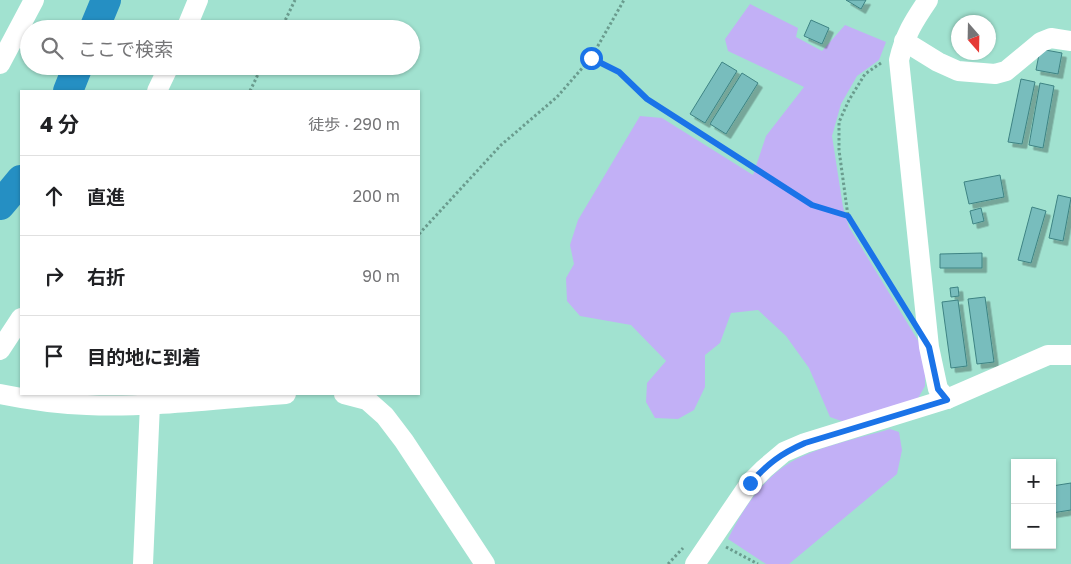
<!DOCTYPE html>
<html lang="ja">
<head>
<meta charset="utf-8">
<style>
	:root { --surface:#fff; --page:#f6f6f6; --text:#202124; --muted:#757577; --line:#e0e0e0 }
	body { margin:0; font-family:"Golos Text","Noto Sans JP",sans-serif; background:var(--page); color:var(--text) }
	.controls { position:absolute; right:15px; bottom:15px; display:grid; overflow:hidden; border-radius:0px; box-shadow:0 1px 4px #0004 }
	.controls button { width:45px; height:45px; display:grid; place-items:center; padding:0; border:0; border-bottom:1px solid var(--line); background:var(--surface); color:var(--text); font:25px sans-serif }
	.compass { position:absolute; left:951px; top:15px; width:45px; height:45px; border-radius:50%; background:var(--surface); box-shadow:0 1px 4px #0004; rotate:160deg }
	.stop { position:absolute; width:15px; height:15px; margin:-11px; border:4px solid #1a73e8; border-radius:50%; background:#fff }
	.stop.end { background:#1a73e8; border-color:#fff; box-shadow:0 1px 5px #0008 }
	.list { margin:0; padding:0; list-style:none }
	h2 { display:flex; justify-content:space-between; align-items:center; height:65px; margin:0; padding:0 20px; font-size:21px }
	h2 small { font-size:16px; font-weight:400; color:var(--muted) }
	.list li { display:grid; grid-template-columns:32px 1fr auto; gap:15px; align-items:center; box-sizing:border-box; height:80px; padding:0 20px; border-top:1px solid var(--line) }
	.list b { display:block; font-size:19px; white-space:nowrap }
	.list em { font-size:16px; font-style:normal; color:var(--muted) }
	.icon { flex:none; width:28px; height:28px; fill:none; stroke:currentColor; stroke-width:2; stroke-linecap:round; stroke-linejoin:round }
	.map { position:relative; flex:none; width:1071px; height:564px; overflow:hidden }
	.search { position:absolute; background:var(--surface); box-shadow:0 1px 4px #0004; left:20px; top:20px; width:400px; height:55px; display:flex; align-items:center; gap:12px; box-sizing:border-box; padding:0 18px; border-radius:28px; color:var(--muted); font-size:19px }
	.panel { position:absolute; background:var(--surface); box-shadow:0 1px 4px #0004; left:20px; top:90px; width:400px; height:305px; border-radius:0px }
	.map>svg:first-child { display:block }
</style>
</head>
<body>
<div class="map">
<svg width="1071" height="564" viewBox="0 0 1071 564">
	<defs>
		<filter id="shadow"><feDropShadow dx="4.5" dy="4.5" stdDeviation="0" flood-color="#0004"/></filter>
	</defs>
	<rect width="100%" height="100%" fill="#a1e2d0"/>
	<g fill="#c2b0f6">
		<polygon points="750,4 798,28 796,37 822,51 845,25 886,42 879,60 857,76 841,104 832,136 843,207 849,227 925,352 925,386 917,400 847,423 830,417 809,368 786,336 758,310 731,313 720,343 705,355 705,387 694,410 678,419 655,418 646,402 647,383 666,361 631,325 580,316 567,301 566,278 574,264 570,245 578,220 640,116 662,118 753,175 766,136 804,87 728,51 725,39"/>
		<path d="M890,429L899,432L902,450L897,474L789,564H766L728,539C742,510 763,478 791,462C817,447 860,438 890,429Z"/>
	</g>
	<g fill="none" stroke-linecap="round" stroke-linejoin="round">
		<g stroke="#258fc3" stroke-width="30">
			<polyline points="94,29 106,0"/>
			<polyline points="68,91 78,66"/>
			<polyline points="0,205 21,180"/>
		</g>
	</g>
	<g fill="#78bdbd" stroke="#3e8383" filter="url(#shadow)">
		<polygon points="846,0 866,0 861,9"/>
		<polygon points="811,20 829,28 822,44 804,36"/>
		<polygon points="1040,49 1062,53 1058,74 1036,70"/>
		<polygon points="722,62 737,71 705,123 690,114"/>
		<polygon points="742,73 758,83 726,134 710,124"/>
		<polygon points="1021,79 1035,82 1022,144 1008,142"/>
		<polygon points="1040,83 1054,86 1043,148 1029,145"/>
		<polygon points="1000,175 1004,197 969,204 964,182"/>
		<polygon points="1058,195 1071,198 1063,241 1049,238"/>
		<polygon points="1032,207 1046,211 1031,263 1018,260"/>
		<polygon points="981,208 984,221 973,224 970,211"/>
		<polygon points="982,253 982,268 940,268 940,254"/>
		<polygon points="958,287 959,296 951,297 950,288"/>
		<polygon points="985,297 994,362 977,364 968,299"/>
		<polygon points="958,300 967,366 951,368 942,302"/>
		<polygon points="1071,483 1071,510 1052,513 1052,486"/>
	</g>
	<g fill="none" stroke-linecap="round" stroke-linejoin="round">
		<g stroke="#6a9c8e" stroke-width="3" stroke-dasharray="2.5 2.5" stroke-linecap="butt">
			<polyline points="281,29 295,0"/>
			<polyline points="591,58 619,72 647,99 813,205 848,216"/>
			<polyline points="881,63 865,74 849,100 839,122 839,150 848,216 906,310"/>
			<polyline points="250,91 262,66"/>
			<polyline points="419,234 501,145 557,97 591,58 624,0"/>
			<polyline points="726,547 758,564"/>
			<polyline points="668,564 683,548"/>
		</g>
		<g stroke="#fff" stroke-width="20">
			<path d="M928,0C913,22 905,35 899,60L929,347L938,389L947,399"/>
			<polyline points="186,29 198,0"/>
			<polyline points="904,41 938,62 958,71 995,74 1006,71 1041,42 1051,38 1071,41"/>
			<polyline points="0,64 34,0"/>
			<polyline points="157,91 169,66"/>
			<polyline points="0,350 21,318"/>
			<path d="M0,394C29,400 58,404 87,405C151,408 222,398 286,394"/>
			<polyline points="344,394 367,400 385,416 404,441 485,564"/>
			<polyline points="143,564 150,404"/>
			<polyline points="695,564 750,483 764,469 784,452 805,443 947,399 1048,355 1071,355"/>
		</g>
	</g>
	<g fill="none" stroke-linecap="round" stroke-linejoin="round">
		<path stroke="#1a73e8" stroke-width="6" d="M591,58L619,72L647,99L812,205L848,216L929,347L938,389L947,400L805,443C780,454 769,463 750,483"/>
	</g>
</svg>
<div class="controls">
<button>+</button>
<button>−</button>
</div>
<svg class="compass" viewBox="-18 -18 36 36"><path d="M0-13l5 13h-10z" fill="#e53935"/><path d="M0 13l5-13h-10z" fill="#757577"/></svg>
<div class="stop" style="left:591px;top:58px"></div>
<div class="stop end" style="left:750px;top:483px"></div>
<div class="search"><svg class="icon" aria-label="search" viewBox="0 0 24 24"><circle cx="10" cy="10" r="6"/><path d="M15 15l6 6"/></svg>ここで検索</div>
<section class="panel">
<h2>4 分<small>徒歩 · 290 m</small></h2>
<ul class="list">
<li><svg class="icon" aria-label="ahead" viewBox="0 0 24 24"><path d="M12 20V5M6 11l6-6 6 6"/></svg><div><b>直進</b></div><em>200 m</em></li>
<li><svg class="icon" aria-label="right" viewBox="0 0 24 24"><path d="M7 20v-9h11M14 6l5 5-5 5"/></svg><div><b>右折</b></div><em>90 m</em></li>
<li><svg class="icon" aria-label="arrive" viewBox="0 0 24 24"><path d="M6 21V4h12l-3 4 3 4H6"/></svg><div><b>目的地に到着</b></div></li>
</ul>
</section>
</div>
</body>
</html>
